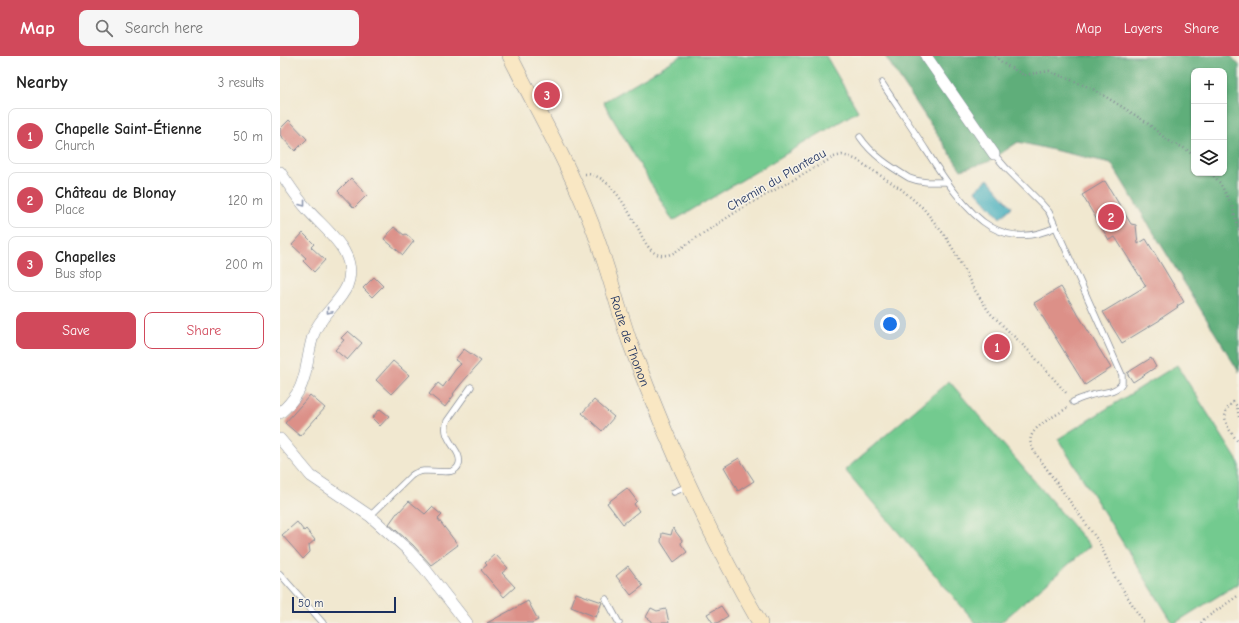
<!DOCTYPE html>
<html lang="en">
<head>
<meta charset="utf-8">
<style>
	:root { --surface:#fff; --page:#f6f6f6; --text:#222; --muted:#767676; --line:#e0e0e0; --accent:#d1495b }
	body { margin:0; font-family:"Comic Neue",sans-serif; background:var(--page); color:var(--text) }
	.controls { position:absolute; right:12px; top:12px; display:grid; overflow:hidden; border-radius:8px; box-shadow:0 1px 3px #0004 }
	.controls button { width:36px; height:36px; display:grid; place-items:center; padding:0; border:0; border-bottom:1px solid var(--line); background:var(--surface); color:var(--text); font:20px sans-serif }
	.scale { position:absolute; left:12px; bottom:10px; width:104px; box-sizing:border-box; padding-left:4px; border:2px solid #1b2f5e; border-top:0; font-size:11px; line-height:14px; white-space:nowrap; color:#1b2f5e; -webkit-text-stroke:3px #f7f3e8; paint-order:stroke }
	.you { position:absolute; left:610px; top:268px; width:14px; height:14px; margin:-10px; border:3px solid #fff; border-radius:50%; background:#1a73e8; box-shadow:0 0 0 6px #1a73e833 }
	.badge { display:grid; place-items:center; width:26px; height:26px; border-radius:50%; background:var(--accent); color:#fff; font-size:13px; font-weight:700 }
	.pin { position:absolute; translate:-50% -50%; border:2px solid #fff; box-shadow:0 1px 4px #0006 }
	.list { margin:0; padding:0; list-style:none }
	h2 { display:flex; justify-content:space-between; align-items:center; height:52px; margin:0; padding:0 16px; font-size:17px }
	h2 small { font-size:13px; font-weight:400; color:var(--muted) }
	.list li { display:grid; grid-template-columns:26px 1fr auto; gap:12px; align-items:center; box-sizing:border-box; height:56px; margin:0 8px 8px; padding:0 8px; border:1px solid var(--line); border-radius:8px }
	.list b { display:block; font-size:15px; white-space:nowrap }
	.list p { margin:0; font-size:13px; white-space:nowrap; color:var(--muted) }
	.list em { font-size:13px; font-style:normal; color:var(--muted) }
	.actions { display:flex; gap:8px; padding:12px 16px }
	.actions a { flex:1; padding:9px 0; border:1px solid var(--accent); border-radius:8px; text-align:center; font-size:14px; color:var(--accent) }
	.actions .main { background:var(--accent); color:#fff }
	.icon { flex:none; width:22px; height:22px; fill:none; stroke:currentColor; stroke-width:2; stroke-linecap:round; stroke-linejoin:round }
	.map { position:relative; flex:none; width:959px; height:567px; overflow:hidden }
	header { display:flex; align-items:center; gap:24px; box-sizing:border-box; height:56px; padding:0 20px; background:var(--accent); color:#fff }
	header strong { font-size:19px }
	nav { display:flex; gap:22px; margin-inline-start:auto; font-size:14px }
	.search { width:280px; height:36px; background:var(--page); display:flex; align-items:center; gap:10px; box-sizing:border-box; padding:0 14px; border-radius:8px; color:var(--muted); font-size:15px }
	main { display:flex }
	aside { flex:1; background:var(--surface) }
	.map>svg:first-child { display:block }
</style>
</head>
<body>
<header>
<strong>Map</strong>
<div class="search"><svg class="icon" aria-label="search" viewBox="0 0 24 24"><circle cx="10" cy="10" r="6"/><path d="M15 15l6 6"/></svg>Search here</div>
<nav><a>Map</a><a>Layers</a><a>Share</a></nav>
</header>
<main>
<aside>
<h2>Nearby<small>3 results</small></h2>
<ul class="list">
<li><span class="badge">1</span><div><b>Chapelle Saint-Étienne</b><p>Church</p></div><em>50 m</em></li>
<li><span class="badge">2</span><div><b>Château de Blonay</b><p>Place</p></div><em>120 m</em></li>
<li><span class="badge">3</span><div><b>Chapelles</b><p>Bus stop</p></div><em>200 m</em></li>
</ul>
<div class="actions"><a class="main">Save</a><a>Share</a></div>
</aside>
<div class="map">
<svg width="959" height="567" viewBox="0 0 959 567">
	<rect width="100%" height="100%" fill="#f7f3e8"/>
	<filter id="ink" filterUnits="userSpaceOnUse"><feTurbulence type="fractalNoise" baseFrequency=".025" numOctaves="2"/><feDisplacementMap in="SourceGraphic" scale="8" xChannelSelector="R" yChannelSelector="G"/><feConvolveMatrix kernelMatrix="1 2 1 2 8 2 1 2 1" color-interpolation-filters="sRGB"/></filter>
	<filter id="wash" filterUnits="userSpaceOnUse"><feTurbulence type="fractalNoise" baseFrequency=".012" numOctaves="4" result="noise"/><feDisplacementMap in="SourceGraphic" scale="16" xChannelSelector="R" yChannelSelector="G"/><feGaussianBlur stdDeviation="0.9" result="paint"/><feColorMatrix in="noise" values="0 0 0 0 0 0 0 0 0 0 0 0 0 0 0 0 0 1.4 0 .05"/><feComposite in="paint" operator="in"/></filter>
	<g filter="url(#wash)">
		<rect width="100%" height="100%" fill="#f1e8d0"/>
		<g fill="#73ca8f" stroke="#477c76">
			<polygon points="401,0 546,0 578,55 393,165 323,46"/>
			<polygon points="897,309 959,407 959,527 895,567 893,567 778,383"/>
			<polygon points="669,325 810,490 720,567 696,567 565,414"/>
		</g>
		<path fill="#5eae7a" stroke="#3c6e6c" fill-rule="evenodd" d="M605,0H951L959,9V316L831,107L738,86L708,106L681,114ZM914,15H944V117H914Z"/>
		<polygon fill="#3baab9" stroke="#2b6c8c" points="708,123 732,151 720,162 695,134"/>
		<g id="blocks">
			<g fill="#dc9088">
				<polygon points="9,64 27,83 15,95 0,79 0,73"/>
				<polygon points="71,122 87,139 74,152 58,135"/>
				<polygon points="825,125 851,168 856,169 858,188 866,183 904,246 897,250 898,251 880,263 880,264 842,287 823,256 866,230 835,181 829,184 802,139"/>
				<polygon points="114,171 124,179 126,178 134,185 123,199 104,183"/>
				<polygon points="23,177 34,188 31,191 45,204 34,216 23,205 26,202 12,189"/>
				<polygon points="94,221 103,230 92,241 83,232"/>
				<polygon points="781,231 831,312 805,329 754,247"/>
				<polygon points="68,275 82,287 67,304 55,294 64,284 61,282"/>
				<polygon points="720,279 726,299 715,303 709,282"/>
				<polygon points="184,293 201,305 180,329 173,338 174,339 165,351 149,338 158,327 163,331 176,313 181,308 175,304"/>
				<polygon points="871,302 876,311 853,326 847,317"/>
				<polygon points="113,305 129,319 111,338 96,324"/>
				<polygon points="30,339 45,352 20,380 5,367"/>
				<polygon points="314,344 334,361 322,375 302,357"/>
				<polygon points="100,353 109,360 100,370 92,362"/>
				<polygon points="459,402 474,425 458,435 444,411"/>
				<polygon points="347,432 357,445 354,448 359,455 343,468 327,447"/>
				<polygon points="129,445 145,458 152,451 162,459 158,463 178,489 151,509 133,489 109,468 117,457 118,457"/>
				<polygon points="17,466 24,475 26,473 35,484 29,489 30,496 23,503 2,479"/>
				<polygon points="393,472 402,484 401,488 407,496 394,506 381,486 382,477 391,479"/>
				<polygon points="215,498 228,512 222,517 235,531 224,541 201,514 207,509 205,507"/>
				<polygon points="348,510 363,530 351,539 336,520"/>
				<polygon points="296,537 322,546 316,561 291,551"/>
				<polygon points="248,545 258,564 252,567 207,567"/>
				<polygon points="441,550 448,560 437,567 433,567 427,558"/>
				<polygon points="371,552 377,555 386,553 389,567 372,567 372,565 366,561"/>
			</g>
		</g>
	</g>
	<g filter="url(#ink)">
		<use href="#blocks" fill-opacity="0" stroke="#868c97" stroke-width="1"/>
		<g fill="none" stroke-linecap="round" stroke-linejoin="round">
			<defs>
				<g id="lane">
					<path d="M602,27C617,50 632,72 646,94C662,119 685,156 711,171C732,183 755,181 776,171"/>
					<path d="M580,81C592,99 611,111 629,122C641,127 654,126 667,126"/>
					<path d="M714,98L726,112L762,148L769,156L842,319V327C836,337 822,336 812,339C806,341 799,343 793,346"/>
					<polyline points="394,436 408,430"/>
					<path d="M90,460L131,420C146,407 174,425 179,408C183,394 160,384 167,365L191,331"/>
					<polyline points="0,518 43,567"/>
					<polyline points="326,543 339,567"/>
				</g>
				<g id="street">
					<polyline points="646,0 714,98"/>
					<path d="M0,116C9,129 17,142 27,153C45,174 80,197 67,230C59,248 41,259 34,277C27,296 28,319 18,336C13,344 7,351 0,357"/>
					<polyline points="0,383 31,420 90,460 128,494 145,513 187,567"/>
				</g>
				<g id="secondary">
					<path id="s1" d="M230,0C256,52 287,105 308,159C325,200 335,243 349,284C385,382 428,477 480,567"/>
				</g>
			</defs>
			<use href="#lane" stroke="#868c97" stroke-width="7"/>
			<use href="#street" stroke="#868c97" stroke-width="12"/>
			<use href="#secondary" stroke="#868c97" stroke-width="16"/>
			<g stroke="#868c97" stroke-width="2.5" stroke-dasharray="1 3" stroke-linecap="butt">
				<polyline points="715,0 724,8 744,19 769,15 813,33 836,47 866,66 887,84 906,93 914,100"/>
				<polyline points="931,117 940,127 952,149 959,175"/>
				<path d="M305,118C330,117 348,155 359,174C362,181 366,189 372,195C379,201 388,200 395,196L459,154L554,101L562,99L570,101L577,104L621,133L643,152L666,181L673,193L694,233L710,257L750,296L788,339"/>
				<path d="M787,352C776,360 746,372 751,388C752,393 756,398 759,402L819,486L835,521L864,567"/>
				<path d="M959,361L957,350L953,346C937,360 949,374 959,387"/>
				<polyline points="921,567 923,564 959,539"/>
			</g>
			<use href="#lane" stroke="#fff" stroke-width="5.5"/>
			<use href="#street" stroke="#fff" stroke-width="11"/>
			<use href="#secondary" stroke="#f9e7c3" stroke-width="15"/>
		</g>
		<defs><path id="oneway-chevron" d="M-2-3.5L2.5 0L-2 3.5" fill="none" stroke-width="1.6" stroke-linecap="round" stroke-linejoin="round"/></defs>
		<g stroke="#8d97ae">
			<use href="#oneway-chevron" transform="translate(23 148) rotate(52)"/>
			<use href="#oneway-chevron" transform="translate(49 255) rotate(130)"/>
		</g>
	</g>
	<g text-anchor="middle" stroke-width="3" stroke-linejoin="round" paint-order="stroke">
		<g font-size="13" fill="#1b2f5e" stroke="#f7f3e8">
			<text transform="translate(496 123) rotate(-30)" y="5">Chemin du Planteau</text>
			<text dy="5" stroke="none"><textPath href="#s1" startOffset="310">Route de Thonon</textPath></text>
		</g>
	</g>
</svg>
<div class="controls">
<button>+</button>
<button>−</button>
<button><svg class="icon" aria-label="layers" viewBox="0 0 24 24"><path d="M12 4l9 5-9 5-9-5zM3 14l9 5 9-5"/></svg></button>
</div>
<div class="scale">50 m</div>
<div class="you"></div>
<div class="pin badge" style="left:717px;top:291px">1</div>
<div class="pin badge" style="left:831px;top:161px">2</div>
<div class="pin badge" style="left:267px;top:39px">3</div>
</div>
</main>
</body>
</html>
